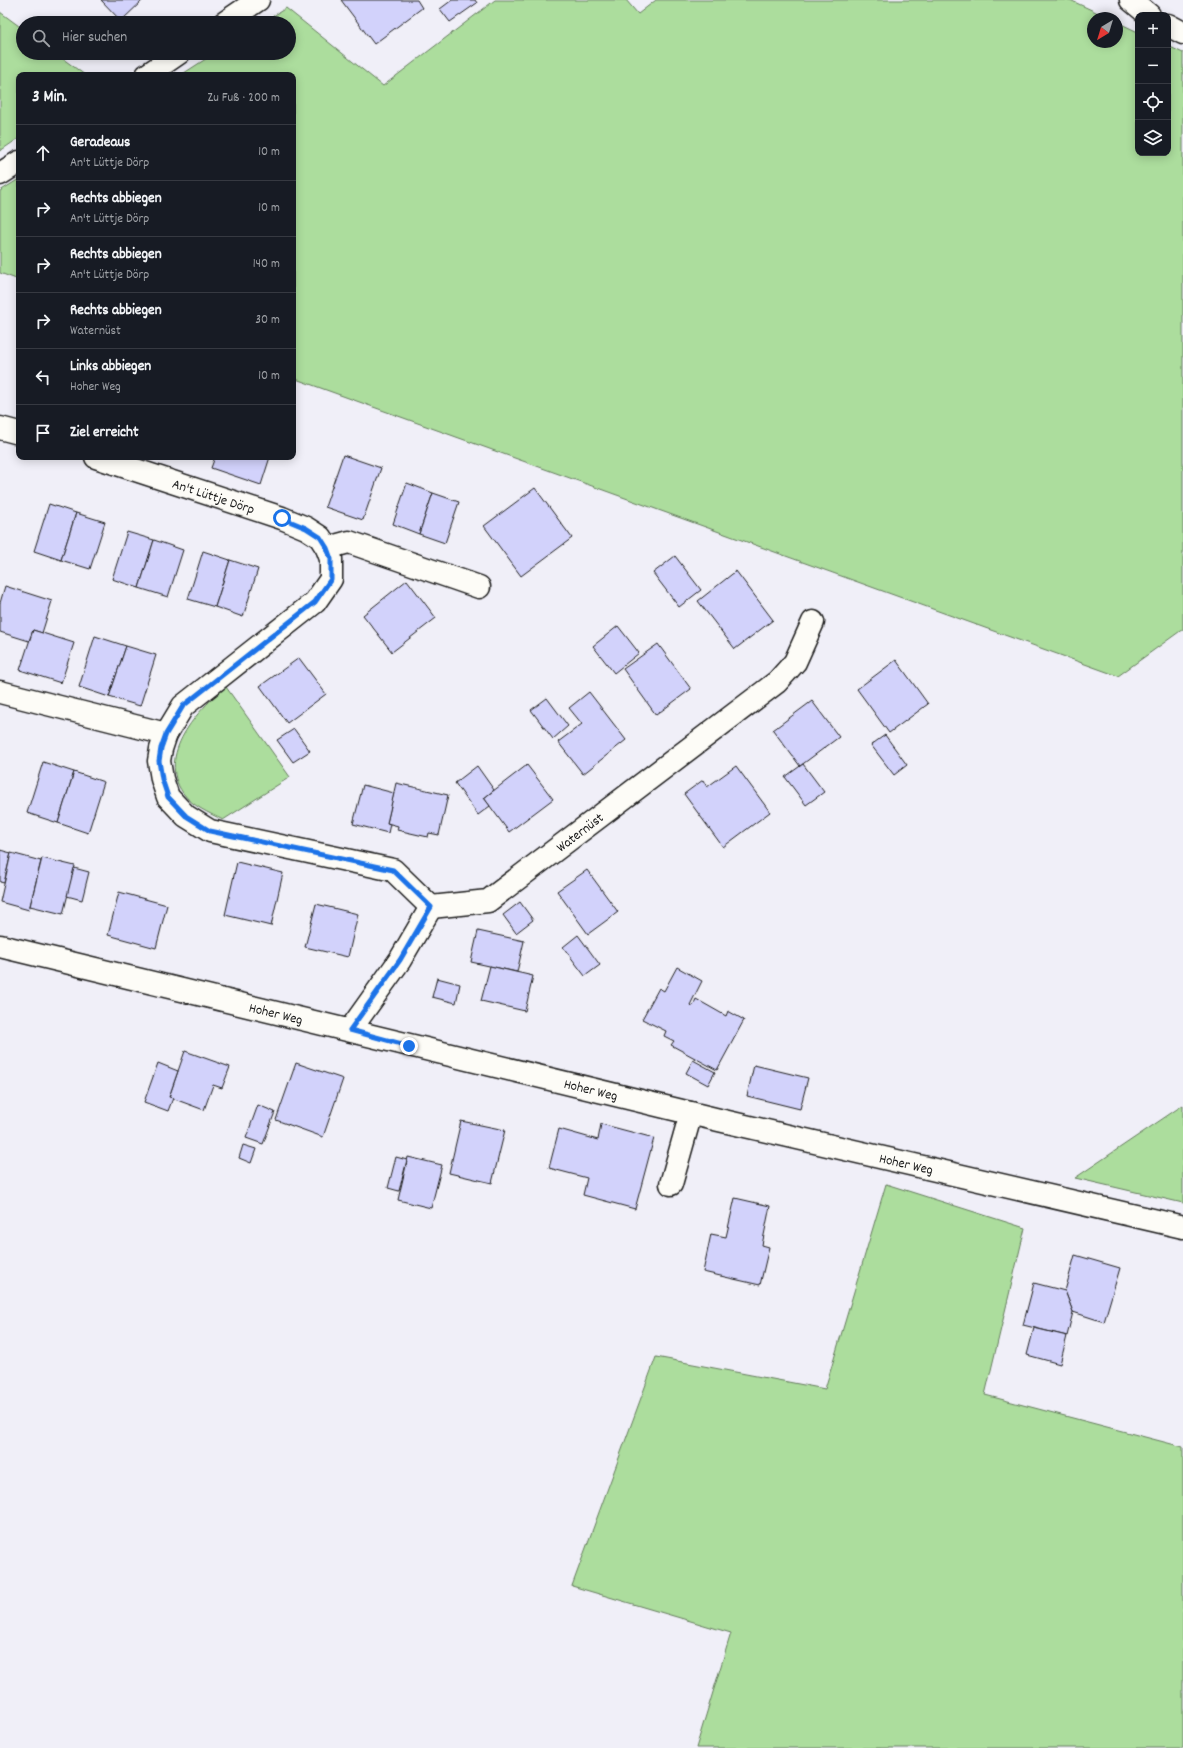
<!DOCTYPE html>
<html lang="de">
<head>
<meta charset="utf-8">
<style>
	:root { --surface:#171b24; --page:#242831; --text:#f1f3f6; --muted:#9ea1a6; --line:#363941 }
	body { margin:0; font-family:Dekko,sans-serif; background:var(--page); color:var(--text) }
	.controls { position:absolute; right:12px; top:12px; display:grid; overflow:hidden; border-radius:8px; box-shadow:0 2px 10px #0003 }
	.controls button { width:36px; height:36px; display:grid; place-items:center; padding:0; border:0; border-bottom:1px solid var(--line); background:var(--surface); color:var(--text); font:20px sans-serif }
	.compass { position:absolute; left:1087px; top:12px; width:36px; height:36px; border-radius:50%; background:var(--surface); box-shadow:0 2px 10px #0003; rotate:218deg }
	.stop { position:absolute; width:12px; height:12px; margin:-9px; border:3px solid #1a73e8; border-radius:50%; background:#fff }
	.stop.end { background:#1a73e8; border-color:#fff; box-shadow:0 1px 4px #0008 }
	.list { margin:0; padding:0; list-style:none }
	h2 { display:flex; justify-content:space-between; align-items:center; height:52px; margin:0; padding:0 16px; font-size:17px }
	h2 small { font-size:13px; font-weight:400; color:var(--muted) }
	.list li { display:grid; grid-template-columns:26px 1fr auto; gap:12px; align-items:center; box-sizing:border-box; height:56px; padding:0 16px; border-top:1px solid var(--line) }
	.list b { display:block; font-size:15px; white-space:nowrap }
	.list p { margin:0; font-size:13px; white-space:nowrap; color:var(--muted) }
	.list em { font-size:13px; font-style:normal; color:var(--muted) }
	.icon { flex:none; width:22px; height:22px; fill:none; stroke:currentColor; stroke-width:2; stroke-linecap:round; stroke-linejoin:round }
	.map { position:relative; flex:none; width:1183px; height:1748px; overflow:hidden }
	.search { position:absolute; background:var(--surface); box-shadow:0 2px 10px #0003; left:16px; top:16px; width:280px; height:44px; display:flex; align-items:center; gap:10px; box-sizing:border-box; padding:0 14px; border-radius:22px; color:var(--muted); font-size:15px }
	.panel { position:absolute; background:var(--surface); box-shadow:0 2px 10px #0003; left:16px; top:72px; width:280px; height:388px; border-radius:8px }
	.map>svg:first-child { display:block }
</style>
</head>
<body>
<div class="map">
<svg width="1183" height="1748" viewBox="0 0 1183 1748">
	<rect width="100%" height="100%" fill="#f0eff8"/>
	<filter id="ink" filterUnits="userSpaceOnUse"><feTurbulence type="fractalNoise" baseFrequency=".025" numOctaves="2"/><feDisplacementMap in="SourceGraphic" scale="8" xChannelSelector="R" yChannelSelector="G"/><feConvolveMatrix kernelMatrix="1 2 1 2 8 2 1 2 1" color-interpolation-filters="sRGB"/></filter>
	<g filter="url(#ink)">
		<g fill="#acdd9d" stroke="#647c5c">
			<polygon points="495,0 626,0 638,14 656,0 1070,0 1109,18 1093,18 1093,42 1117,42 1117,22 1138,32 1138,153 1168,153 1168,46 1183,53 1183,629 1118,676 293,378 293,75 181,75 215,53 289,53 289,23 262,23 286,8 383,86"/>
			<polygon points="0,12 23,29 23,53 55,53 85,75 19,75 19,138 0,151"/>
			<polygon points="19,179 19,280 0,273 0,191"/>
			<path d="M226,687L290,777L223,820C209,813 192,806 183,793C156,755 198,709 226,687Z"/>
			<polygon points="1183,1105 1183,1203 1075,1178"/>
			<polygon points="886,1184 1025,1228 985,1395 1183,1447 1183,1748 696,1748 731,1633 572,1586 656,1357 825,1389"/>
		</g>
		<g fill="#d2d2fb" stroke="#1c1c1c">
			<polygon points="101,0 143,0 121,21"/>
			<polygon points="341,0 417,0 422,8 374,44"/>
			<polygon points="452,0 475,0 477,3 450,22 440,9"/>
			<polygon points="343,455 381,468 363,520 325,507"/>
			<polygon points="215,457 270,457 261,485 211,468"/>
			<polygon points="407,483 433,493 419,534 393,524"/>
			<polygon points="535,488 572,538 521,576 484,526"/>
			<polygon points="433,493 459,502 445,543 419,534"/>
			<polygon points="49,504 76,513 61,560 34,551"/>
			<polygon points="76,513 105,522 90,569 61,560"/>
			<polygon points="127,532 154,540 139,588 112,579"/>
			<polygon points="154,540 183,550 168,597 139,588"/>
			<polygon points="203,551 230,560 215,607 188,599"/>
			<polygon points="675,556 701,590 679,607 653,573"/>
			<polygon points="230,560 258,569 243,617 215,607"/>
			<polygon points="736,571 773,620 735,649 698,601"/>
			<polygon points="407,580 436,618 392,652 363,615"/>
			<polygon points="5,586 52,601 42,633 33,630 29,641 0,632 0,603"/>
			<polygon points="618,626 639,653 614,673 593,646"/>
			<polygon points="33,630 74,643 61,683 20,670"/>
			<polygon points="95,636 126,646 109,697 79,687"/>
			<polygon points="658,644 691,689 656,715 623,669"/>
			<polygon points="126,646 156,655 140,706 109,697"/>
			<polygon points="299,658 326,694 287,723 260,686"/>
			<polygon points="896,660 928,704 889,733 857,689"/>
			<polygon points="589,692 626,740 583,774 558,742 582,724 569,708"/>
			<polygon points="547,698 568,726 553,739 531,710"/>
			<polygon points="812,701 839,737 800,766 773,730"/>
			<polygon points="294,729 310,751 293,762 277,740"/>
			<polygon points="885,735 907,765 894,775 871,745"/>
			<polygon points="43,762 74,772 58,823 27,813"/>
			<polygon points="803,764 824,792 806,805 785,777"/>
			<polygon points="527,765 553,799 509,832 484,798"/>
			<polygon points="477,766 494,790 484,798 490,806 478,815 455,783"/>
			<polygon points="736,766 770,812 723,847 684,794 703,780 707,787"/>
			<polygon points="74,772 104,782 88,833 58,823"/>
			<polygon points="396,783 448,795 439,835 429,833 428,837 397,830 398,826 387,823"/>
			<polygon points="363,785 394,793 387,823 390,824 388,833 353,824"/>
			<polygon points="0,850 11,853 4,883 0,882"/>
			<polygon points="11,853 41,861 29,910 0,902"/>
			<polygon points="42,858 75,866 63,914 30,906"/>
			<polygon points="237,862 283,873 271,926 225,915"/>
			<polygon points="74,868 89,872 82,900 67,896"/>
			<polygon points="587,870 618,912 588,934 557,891"/>
			<polygon points="119,892 167,905 156,948 108,935"/>
			<polygon points="520,902 533,920 516,933 503,915"/>
			<polygon points="316,904 358,914 348,957 305,947"/>
			<polygon points="478,931 524,941 517,972 471,962"/>
			<polygon points="578,935 600,965 585,976 563,947"/>
			<polygon points="490,966 533,976 525,1011 481,1001"/>
			<polygon points="677,967 702,981 690,1005 693,1006 696,999 726,1016 728,1011 744,1020 717,1070 671,1045 674,1041 664,1036 666,1031 642,1019 659,988 664,991"/>
			<polygon points="437,978 460,984 456,1003 432,997"/>
			<polygon points="185,1051 230,1067 222,1088 213,1085 204,1110 169,1097"/>
			<polygon points="693,1060 715,1072 708,1085 686,1073"/>
			<polygon points="158,1063 178,1071 169,1097 173,1098 168,1111 144,1102"/>
			<polygon points="296,1063 343,1079 323,1137 276,1120"/>
			<polygon points="754,1065 808,1078 800,1109 747,1096"/>
			<polygon points="258,1105 275,1112 263,1144 246,1138"/>
			<polygon points="461,1121 505,1130 492,1183 449,1173"/>
			<polygon points="601,1124 654,1138 635,1209 583,1195 587,1178 549,1168 559,1129 598,1140"/>
			<polygon points="243,1145 256,1149 251,1163 239,1158"/>
			<polygon points="396,1157 407,1160 399,1191 388,1188"/>
			<polygon points="408,1157 442,1165 431,1208 398,1200"/>
			<polygon points="735,1198 770,1206 762,1245 769,1247 760,1285 703,1272 711,1234 726,1237"/>
			<polygon points="1075,1255 1120,1268 1104,1322 1073,1312 1065,1291"/>
			<polygon points="1034,1283 1065,1291 1073,1312 1067,1336 1023,1325"/>
			<polygon points="1034,1328 1067,1336 1060,1364 1027,1355"/>
		</g>
		<g fill="none" stroke-linecap="round" stroke-linejoin="round">
			<defs>
				<g id="minor">
					<polyline points="1131,0 1149,15"/>
					<polyline points="224,23 258,0"/>
					<polyline points="1168,25 1183,33"/>
					<polyline points="147,75 179,53"/>
					<polyline points="0,174 19,162"/>
					<polyline points="0,428 19,433"/>
					<path id="s1" d="M96,457L282,518L306,528L320,537L327,548L331,559V579L315,602L183,706L166,734L161,749L159,761L162,779L168,797L186,816L210,831L393,870L431,907"/>
					<polyline points="327,548 349,542 479,587"/>
					<polyline points="0,692 166,734"/>
					<path id="s2" d="M431,907L488,901L777,682L795,662L813,622"/>
					<path id="s3" d="M0,946L719,1120L1183,1227"/>
					<polyline points="350,1030 400,960 431,907"/>
					<polyline points="671,1184 691,1113"/>
				</g>
			</defs>
			<use href="#minor" stroke="#1c1c1c" stroke-width="25"/>
			<use href="#minor" stroke="#fdfcf7" stroke-width="22"/>
		</g>
	</g>
	<g fill="none" stroke-linecap="round" stroke-linejoin="round" filter="url(#ink)">
		<polyline stroke="#1a73e8" stroke-width="5" points="282,518 306,528 320,537 327,548 331,559 331,579 315,602 183,706 166,734 161,748 159,761 162,779 168,797 186,816 210,831 393,870 431,907 400,960 350,1030 409,1046"/>
	</g>
	<g text-anchor="middle" stroke-width="3" stroke-linejoin="round" paint-order="stroke">
		<g font-size="14" fill="#1c1c1c" stroke="#fdfcf7">
			<text dy="5" stroke="none"><textPath href="#s1" startOffset="124">An't Lüttje Dörp</textPath></text>
			<text dy="5" stroke="none"><textPath href="#s2" startOffset="172">Waternüst</textPath></text>
			<text dy="5" stroke="none"><textPath href="#s3" startOffset="284">Hoher Weg</textPath></text>
			<text dy="5" stroke="none"><textPath href="#s3" startOffset="608">Hoher Weg</textPath></text>
			<text dy="5" stroke="none"><textPath href="#s3" startOffset="932">Hoher Weg</textPath></text>
		</g>
	</g>
</svg>
<div class="controls">
<button>+</button>
<button>−</button>
<button><svg class="icon" aria-label="locate" viewBox="0 0 24 24"><circle cx="12" cy="12" r="6"/><path d="M12 2v4M12 18v4M2 12h4M18 12h4"/></svg></button>
<button><svg class="icon" aria-label="layers" viewBox="0 0 24 24"><path d="M12 4l9 5-9 5-9-5zM3 14l9 5 9-5"/></svg></button>
</div>
<svg class="compass" viewBox="-18 -18 36 36"><path d="M0-13l5 13h-10z" fill="#e53935"/><path d="M0 13l5-13h-10z" fill="#9ea1a6"/></svg>
<div class="stop" style="left:282px;top:518px"></div>
<div class="stop end" style="left:409px;top:1046px"></div>
<div class="search"><svg class="icon" aria-label="search" viewBox="0 0 24 24"><circle cx="10" cy="10" r="6"/><path d="M15 15l6 6"/></svg>Hier suchen</div>
<section class="panel">
<h2>3 Min.<small>Zu Fuß · 200 m</small></h2>
<ul class="list">
<li><svg class="icon" aria-label="ahead" viewBox="0 0 24 24"><path d="M12 20V5M6 11l6-6 6 6"/></svg><div><b>Geradeaus</b><p>An't Lüttje Dörp</p></div><em>10 m</em></li>
<li><svg class="icon" aria-label="right" viewBox="0 0 24 24"><path d="M7 20v-9h11M14 6l5 5-5 5"/></svg><div><b>Rechts abbiegen</b><p>An't Lüttje Dörp</p></div><em>10 m</em></li>
<li><svg class="icon" aria-label="right" viewBox="0 0 24 24"><path d="M7 20v-9h11M14 6l5 5-5 5"/></svg><div><b>Rechts abbiegen</b><p>An't Lüttje Dörp</p></div><em>140 m</em></li>
<li><svg class="icon" aria-label="right" viewBox="0 0 24 24"><path d="M7 20v-9h11M14 6l5 5-5 5"/></svg><div><b>Rechts abbiegen</b><p>Waternüst</p></div><em>30 m</em></li>
<li><svg class="icon" aria-label="left" viewBox="0 0 24 24"><path d="M17 20v-9H6M10 6l-5 5 5 5"/></svg><div><b>Links abbiegen</b><p>Hoher Weg</p></div><em>10 m</em></li>
<li><svg class="icon" aria-label="arrive" viewBox="0 0 24 24"><path d="M6 21V4h12l-3 4 3 4H6"/></svg><div><b>Ziel erreicht</b></div></li>
</ul>
</section>
</div>
</body>
</html>
